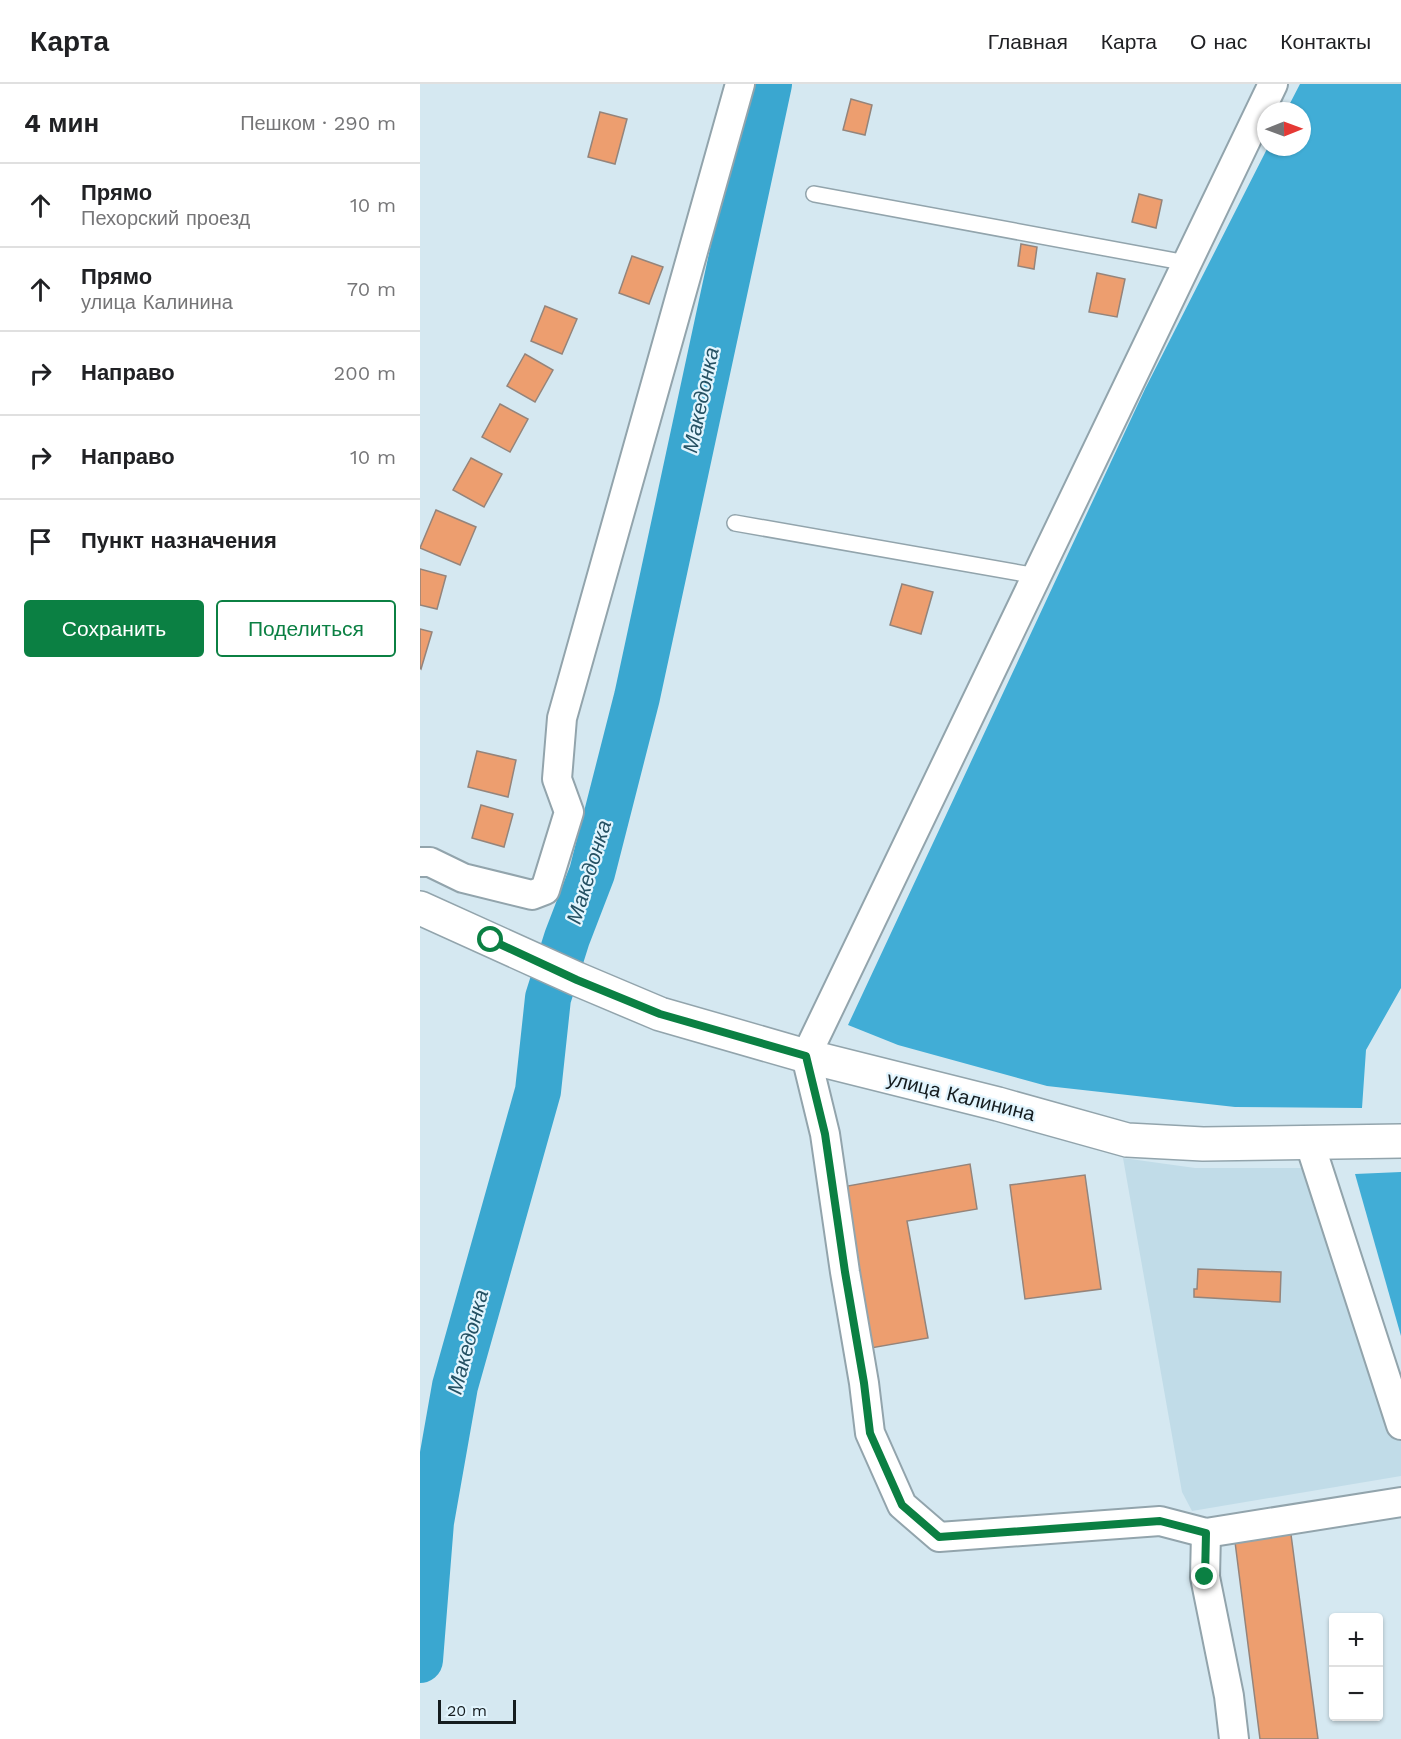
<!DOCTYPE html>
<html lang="ru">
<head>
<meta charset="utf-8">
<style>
	:root { --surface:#fff; --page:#f2f2f2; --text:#202124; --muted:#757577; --line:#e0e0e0; --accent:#0b8043 }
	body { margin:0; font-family:"Work Sans",sans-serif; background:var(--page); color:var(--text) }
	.controls { position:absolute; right:18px; bottom:18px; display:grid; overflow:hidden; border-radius:6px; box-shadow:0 2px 4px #0004 }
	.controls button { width:54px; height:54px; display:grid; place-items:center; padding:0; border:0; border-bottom:2px solid var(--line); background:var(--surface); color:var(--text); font:30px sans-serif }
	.compass { position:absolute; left:837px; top:18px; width:54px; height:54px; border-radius:50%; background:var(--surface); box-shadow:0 2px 4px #0004; rotate:89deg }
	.scale { position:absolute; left:18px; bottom:15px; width:78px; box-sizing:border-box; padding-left:6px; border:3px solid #151c1f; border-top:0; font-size:16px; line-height:21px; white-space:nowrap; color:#151c1f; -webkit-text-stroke:4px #e2f5fe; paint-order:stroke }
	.stop { position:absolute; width:18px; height:18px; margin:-14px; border:4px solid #0b8043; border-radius:50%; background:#fff }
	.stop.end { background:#0b8043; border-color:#fff; box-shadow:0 2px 6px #0008 }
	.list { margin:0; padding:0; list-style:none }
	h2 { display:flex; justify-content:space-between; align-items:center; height:78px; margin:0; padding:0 24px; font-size:26px }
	h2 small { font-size:20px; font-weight:400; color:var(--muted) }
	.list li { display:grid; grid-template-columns:39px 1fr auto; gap:18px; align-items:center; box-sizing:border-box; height:84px; padding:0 24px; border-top:2px solid var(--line) }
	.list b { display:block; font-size:22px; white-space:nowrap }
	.list p { margin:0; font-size:20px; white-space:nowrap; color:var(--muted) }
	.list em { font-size:20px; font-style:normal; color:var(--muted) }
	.actions { display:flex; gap:12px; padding:18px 24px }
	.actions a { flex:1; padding:14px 0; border:2px solid var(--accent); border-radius:6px; text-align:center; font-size:21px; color:var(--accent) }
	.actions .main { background:var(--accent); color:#fff }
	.icon { flex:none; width:33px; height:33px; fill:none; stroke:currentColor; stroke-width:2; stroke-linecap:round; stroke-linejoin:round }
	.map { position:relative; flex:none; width:981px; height:1655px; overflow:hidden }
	header { display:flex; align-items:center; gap:36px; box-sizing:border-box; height:84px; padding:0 30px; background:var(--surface); border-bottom:2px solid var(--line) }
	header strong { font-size:28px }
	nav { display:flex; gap:33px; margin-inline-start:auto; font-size:21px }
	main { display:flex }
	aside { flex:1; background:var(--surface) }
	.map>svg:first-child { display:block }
</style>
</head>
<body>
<header>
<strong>Карта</strong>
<nav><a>Главная</a><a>Карта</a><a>О нас</a><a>Контакты</a></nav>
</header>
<main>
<aside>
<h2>4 мин<small>Пешком · 290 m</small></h2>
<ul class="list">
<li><svg class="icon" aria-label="ahead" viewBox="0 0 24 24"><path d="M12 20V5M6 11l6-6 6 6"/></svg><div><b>Прямо</b><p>Пехорский проезд</p></div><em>10 m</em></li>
<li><svg class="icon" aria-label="ahead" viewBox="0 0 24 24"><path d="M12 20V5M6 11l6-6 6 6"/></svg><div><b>Прямо</b><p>улица Калинина</p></div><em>70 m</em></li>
<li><svg class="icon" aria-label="right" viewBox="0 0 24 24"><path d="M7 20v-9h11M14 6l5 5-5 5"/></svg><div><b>Направо</b></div><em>200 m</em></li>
<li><svg class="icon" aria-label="right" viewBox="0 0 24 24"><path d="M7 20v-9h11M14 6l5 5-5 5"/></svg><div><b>Направо</b></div><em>10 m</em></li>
<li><svg class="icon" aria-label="arrive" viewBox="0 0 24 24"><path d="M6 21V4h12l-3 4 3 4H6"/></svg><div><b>Пункт назначения</b></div></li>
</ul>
<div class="actions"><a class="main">Сохранить</a><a>Поделиться</a></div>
</aside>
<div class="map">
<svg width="981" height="1655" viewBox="0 0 981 1655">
	<rect width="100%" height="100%" fill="#d5e8f1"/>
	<polygon fill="#c1dce8" points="703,1074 775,1084 894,1084 981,1357 981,1392 772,1427 762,1408"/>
	<g fill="#41add6">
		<polygon points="880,0 981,0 981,904 946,966 942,1024 815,1023 627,1002 478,961 428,941 725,305 848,63 882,63 882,27 866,27"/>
		<polygon points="981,1088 981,1252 935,1090"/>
	</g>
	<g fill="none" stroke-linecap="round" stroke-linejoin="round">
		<polyline stroke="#3aa7d0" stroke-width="46" points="0,1576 11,1438 35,1302 118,1007 128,914 147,854 172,789 217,613 349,0"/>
	</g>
	<g fill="#ed9e6f" stroke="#94847b" stroke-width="1.5">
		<polygon points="431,15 452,21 445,51 423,46"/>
		<polygon points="180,28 207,35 195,80 168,73"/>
		<polygon points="719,110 742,116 736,144 712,138"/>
		<polygon points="601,160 617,163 614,185 598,182"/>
		<polygon points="212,172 243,183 229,220 199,209"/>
		<polygon points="677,189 705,195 697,233 669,228"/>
		<polygon points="125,222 157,235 142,270 111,257"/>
		<polygon points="105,270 133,286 115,318 87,302"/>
		<polygon points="80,320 108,335 90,368 62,353"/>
		<polygon points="51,374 82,390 64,423 33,406"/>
		<polygon points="16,426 56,443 40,481 0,464"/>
		<polygon points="0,485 26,492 17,525 0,521"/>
		<polygon points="482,500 513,508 501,550 470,541"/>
		<polygon points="0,545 12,548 1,585 0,584"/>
		<polygon points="57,667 96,676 88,713 48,703"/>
		<polygon points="61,721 93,730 84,763 52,754"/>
		<polygon points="550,1080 557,1125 487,1137 508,1254 451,1264 422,1103"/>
		<polygon points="665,1091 681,1205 605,1215 590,1101"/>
		<polygon points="778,1185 861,1188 860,1218 774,1213 774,1205 777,1205"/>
		<polygon points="870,1443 898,1655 840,1655 814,1450"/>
	</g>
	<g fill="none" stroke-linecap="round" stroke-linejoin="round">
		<defs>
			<g id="service">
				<polyline points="394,110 767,179"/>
				<polyline points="315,439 617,492"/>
			</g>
			<g id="minor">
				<polyline points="853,0 386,972 405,1050 425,1188 444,1299 450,1349 482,1421 519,1453 740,1437 786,1449 981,1418"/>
				<polyline points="0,778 10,778 43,794 112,811 125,806 149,728 137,695 142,634 320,0"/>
				<polyline points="890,1060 981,1341"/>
				<polyline points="786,1449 785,1493 809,1612 814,1655"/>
			</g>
			<polyline id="secondary" points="0,824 157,895 240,930 386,972 578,1020 707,1056 783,1060 981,1057"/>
		</defs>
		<use href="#service" stroke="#92a4ac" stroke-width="18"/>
		<use href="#minor" stroke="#92a4ac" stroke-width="32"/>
		<use href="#secondary" stroke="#92a4ac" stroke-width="36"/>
		<use href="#service" stroke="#fff" stroke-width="15"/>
		<use href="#minor" stroke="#fff" stroke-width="28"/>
		<use href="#secondary" stroke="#fff" stroke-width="33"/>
	</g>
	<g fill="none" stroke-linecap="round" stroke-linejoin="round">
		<polyline stroke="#0b8043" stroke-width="8" points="71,856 157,896 240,930 386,972 405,1050 425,1188 444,1299 450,1349 482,1421 519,1453 740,1437 786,1449 785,1493"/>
	</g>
	<g text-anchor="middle" stroke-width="4.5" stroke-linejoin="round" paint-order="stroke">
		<g font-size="20" fill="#151c1f" stroke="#e2f5fe">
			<text transform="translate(541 1012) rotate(14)" y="7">улица Калинина</text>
		</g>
		<g font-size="21" font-style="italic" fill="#255163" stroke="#e2f5fe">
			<text transform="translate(281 316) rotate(-78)" y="7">Македонка</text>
			<text transform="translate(169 788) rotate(-73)" y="7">Македонка</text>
			<text transform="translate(48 1258) rotate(-75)" y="7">Македонка</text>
		</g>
	</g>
</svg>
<div class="controls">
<button>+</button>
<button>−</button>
</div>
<svg class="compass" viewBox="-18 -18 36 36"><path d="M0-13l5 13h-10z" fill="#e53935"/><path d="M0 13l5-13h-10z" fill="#757577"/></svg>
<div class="scale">20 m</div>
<div class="stop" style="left:71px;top:856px"></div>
<div class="stop end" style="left:785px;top:1493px"></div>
</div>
</main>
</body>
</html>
